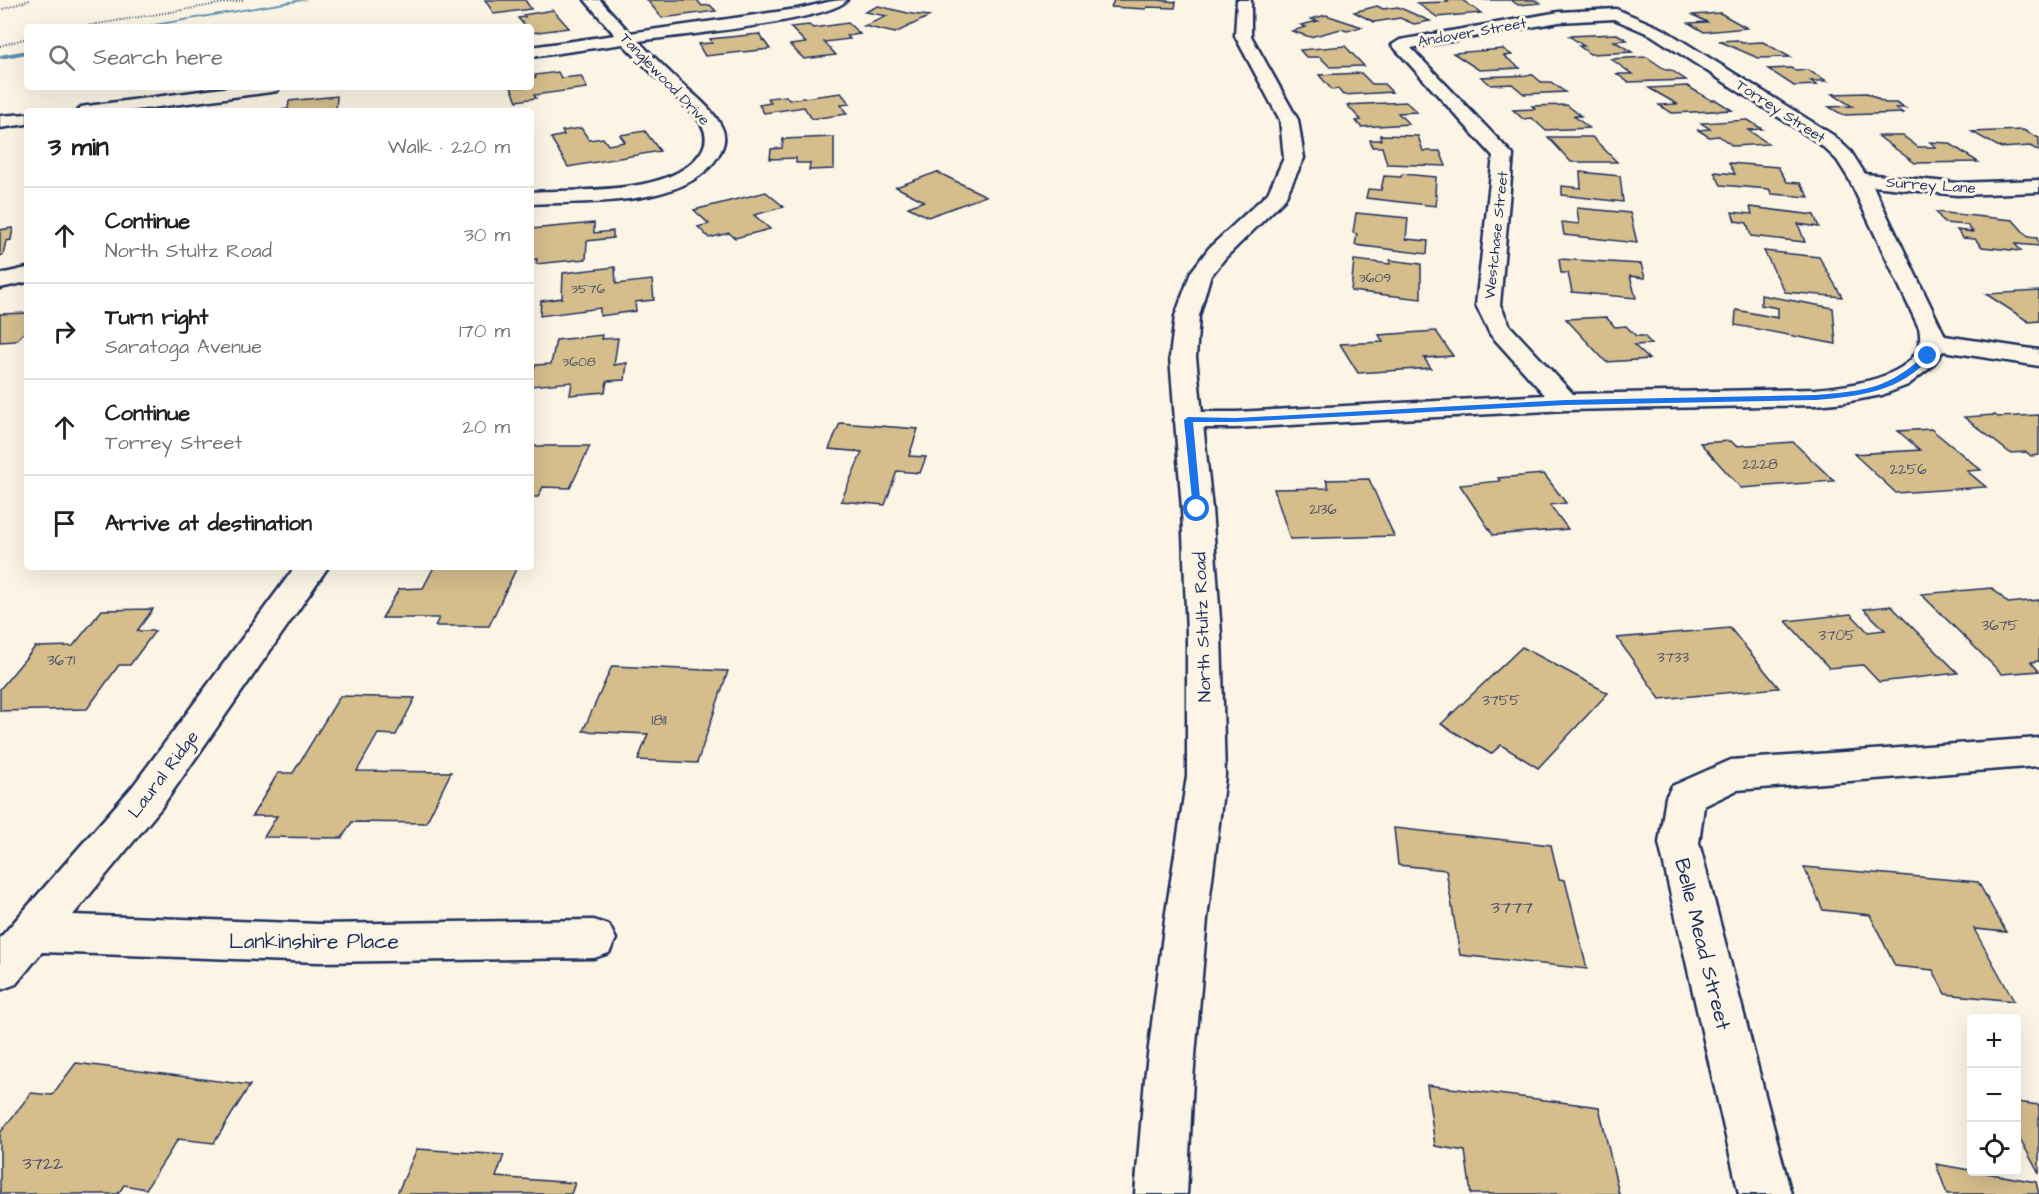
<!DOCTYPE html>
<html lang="en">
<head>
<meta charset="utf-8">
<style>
	:root { --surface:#fff; --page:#f6f6f6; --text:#202124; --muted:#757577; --line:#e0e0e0 }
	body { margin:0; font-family:"Architects Daughter",sans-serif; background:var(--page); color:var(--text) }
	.controls { position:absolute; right:18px; bottom:18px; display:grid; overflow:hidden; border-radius:6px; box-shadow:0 6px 24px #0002 }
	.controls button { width:54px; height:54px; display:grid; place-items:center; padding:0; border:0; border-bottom:2px solid var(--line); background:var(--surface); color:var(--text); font:30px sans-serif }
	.stop { position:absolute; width:18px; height:18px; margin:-14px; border:4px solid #1a73e8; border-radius:50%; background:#fff }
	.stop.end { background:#1a73e8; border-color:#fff; box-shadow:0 2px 6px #0008 }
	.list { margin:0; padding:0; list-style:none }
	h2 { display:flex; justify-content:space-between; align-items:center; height:78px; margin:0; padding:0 24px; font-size:26px }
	h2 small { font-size:20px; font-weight:400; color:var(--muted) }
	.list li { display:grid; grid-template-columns:39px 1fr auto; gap:18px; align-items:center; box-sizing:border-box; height:96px; padding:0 24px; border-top:2px solid var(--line) }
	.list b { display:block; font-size:22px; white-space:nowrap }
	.list p { margin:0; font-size:20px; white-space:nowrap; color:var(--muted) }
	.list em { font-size:20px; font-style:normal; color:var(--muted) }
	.icon { flex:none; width:33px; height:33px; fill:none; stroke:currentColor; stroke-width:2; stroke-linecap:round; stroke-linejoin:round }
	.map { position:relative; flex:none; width:2039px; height:1194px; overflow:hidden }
	.search { position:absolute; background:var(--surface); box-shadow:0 6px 24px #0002; left:24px; top:24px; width:510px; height:66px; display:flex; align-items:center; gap:15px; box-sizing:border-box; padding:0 21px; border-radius:6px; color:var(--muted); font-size:22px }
	.panel { position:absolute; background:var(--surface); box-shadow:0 6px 24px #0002; left:24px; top:108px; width:510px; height:462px; border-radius:6px }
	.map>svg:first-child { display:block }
</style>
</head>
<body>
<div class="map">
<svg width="2039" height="1194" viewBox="0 0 2039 1194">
	<rect width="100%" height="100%" fill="#fcf5e5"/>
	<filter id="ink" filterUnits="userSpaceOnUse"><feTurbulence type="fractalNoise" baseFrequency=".0167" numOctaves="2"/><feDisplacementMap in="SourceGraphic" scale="12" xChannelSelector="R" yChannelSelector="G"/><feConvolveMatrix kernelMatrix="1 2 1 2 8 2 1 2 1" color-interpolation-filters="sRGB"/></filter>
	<g filter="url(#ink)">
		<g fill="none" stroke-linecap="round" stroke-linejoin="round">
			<g fill="#5c8db1" fill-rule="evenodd">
				<polygon points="297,0 308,0 148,27 137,27"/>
				<polygon points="27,50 27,54 0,59 0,55"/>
			</g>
		</g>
		<g fill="#d5bd8c" stroke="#1b2f5e" stroke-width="1.5">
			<polygon points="485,0 525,0 531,9 494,14"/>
			<polygon points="647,0 697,0 702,6 710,5 716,11 662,18"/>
			<polygon points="1114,0 1158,0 1176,2 1175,8 1147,7 1146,9 1111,7"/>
			<polygon points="1446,0 1462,0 1481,13 1437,17 1417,3 1448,2"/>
			<polygon points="1483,0 1534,0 1540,3 1518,5 1511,0"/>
			<polygon points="878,6 912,14 930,16 895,33 864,26 887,16 865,12"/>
			<polygon points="1377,6 1383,9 1398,7 1430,21 1414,24 1400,18 1374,22 1354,12"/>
			<polygon points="553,10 569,28 531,33 531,27 526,27 518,18 525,17 523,15"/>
			<polygon points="1720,13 1747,28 1704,32 1689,23 1707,22 1693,15"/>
			<polygon points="1326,15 1362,27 1347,31 1341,29 1310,37 1292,31 1306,27 1301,25 1318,21 1311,19"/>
			<polygon points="848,23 860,34 847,36 850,39 824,42 836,55 804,59 790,45 806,43 790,27 809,25 813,28"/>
			<polygon points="759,34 770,49 705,56 698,44 712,43 710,39"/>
			<polygon points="1617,34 1627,40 1614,41 1632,52 1590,54 1579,46 1584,46 1569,36"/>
			<polygon points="1737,40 1742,43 1763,42 1790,57 1758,58 1719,41"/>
			<polygon points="1345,46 1364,66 1330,67 1320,57 1306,57 1300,50"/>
			<polygon points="1503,49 1512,55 1504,56 1520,68 1479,70 1453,53"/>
			<polygon points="1647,57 1666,70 1671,70 1686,80 1628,82 1617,74 1632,74 1611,59"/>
			<polygon points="1791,68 1796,71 1808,70 1827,81 1811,81 1817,85 1794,86 1768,69"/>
			<polygon points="558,72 561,78 581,76 587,88 534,95 536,98 517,101 511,87 531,87 531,78 536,77 535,75"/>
			<polygon points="1361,73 1372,84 1384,84 1392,92 1343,95 1338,89 1332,90 1319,75"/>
			<polygon points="1533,75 1541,82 1551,82 1565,92 1524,94 1512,84 1491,85 1481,77"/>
			<polygon points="1687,86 1711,100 1716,100 1732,110 1672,113 1659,105 1677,104 1649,88"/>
			<polygon points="841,93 850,104 841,105 847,114 812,119 804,107 764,113 759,105 771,103 768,98 786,96 789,100"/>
			<polygon points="1867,93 1885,103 1896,103 1905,108 1895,108 1903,113 1843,115 1829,107 1852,106 1832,94"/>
			<polygon points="337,96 336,111 274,111 288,109 289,101"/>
			<polygon points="1406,102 1417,112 1398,113 1409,124 1361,127 1356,121 1361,120 1347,105"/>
			<polygon points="1567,105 1581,116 1574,116 1589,128 1545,130 1532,118 1523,119 1513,110 1535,109 1532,106"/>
			<polygon points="1748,120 1762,129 1748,130 1769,144 1733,146 1719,136 1709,137 1698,130 1710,129 1701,123"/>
			<polygon points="581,128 589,140 603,138 608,145 625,142 620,135 645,131 660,151 568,167 551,138 564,135 562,131"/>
			<polygon points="2023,130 2039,138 2039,151 2030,146 2001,148 1972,132"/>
			<polygon points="1380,135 1418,136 1423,151 1440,151 1446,166 1387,164 1382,147 1372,147 1370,140 1381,140"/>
			<polygon points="1878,136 1903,136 1918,147 1936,147 1930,142 1949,143 1978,162 1915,163"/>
			<polygon points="834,137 834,169 809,170 810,163 796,163 796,158 770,159 771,149 782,148 783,139"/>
			<polygon points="1548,137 1592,137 1617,162 1571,162"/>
			<polygon points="1729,163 1778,167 1787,182 1800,183 1809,197 1772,194 1769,189 1721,185 1714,172 1735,174"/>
			<polygon points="937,172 986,196 928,217 908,207 924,201 896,187"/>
			<polygon points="1580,172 1620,176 1623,202 1562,195 1562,186 1581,188"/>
			<polygon points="1402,174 1436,177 1435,195 1437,195 1436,206 1366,198 1368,189 1381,190 1384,176 1401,177"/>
			<polygon points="766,192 784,207 754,215 770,229 735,238 729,233 709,238 698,227 709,224 694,210"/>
			<polygon points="1750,207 1814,215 1819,227 1798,224 1805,242 1751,236 1747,223 1735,221 1732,212 1752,214"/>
			<polygon points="1577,208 1630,213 1637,243 1564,235 1562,222 1579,224"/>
			<polygon points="1936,212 2013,220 2028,237 2037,238 2039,246 2015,244 2021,251 1982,247 1975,239 1963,238 1957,230 1973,232 1967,225 1944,223"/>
			<polygon points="1356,213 1408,218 1406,239 1428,241 1427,254 1355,245 1357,234 1353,233"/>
			<polygon points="594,223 594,233 613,231 613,238 587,241 586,259 536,264 537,259 531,260 531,229"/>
			<polygon points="13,228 11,240 6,241 3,255 0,256 0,230"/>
			<polygon points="1764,251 1819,257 1842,297 1785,292"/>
			<polygon points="1559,259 1641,264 1645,278 1630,276 1636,298 1572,292 1568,273 1561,273"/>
			<polygon points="1354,260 1390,264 1390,260 1421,264 1421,299 1351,291"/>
			<polygon points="615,267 616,284 652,280 654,300 635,302 636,311 600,316 600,308 540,316 541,301 562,298 563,273"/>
			<polygon points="2039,291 2039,321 2029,322 1986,294"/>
			<polygon points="1761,295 1833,308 1836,344 1735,325 1736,310 1778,318 1778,308 1761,305"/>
			<polygon points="27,313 27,330 15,341 0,342 0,314"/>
			<polygon points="1606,317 1615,327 1626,326 1636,336 1644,336 1652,344 1634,345 1649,359 1606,362 1566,319"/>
			<polygon points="1436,331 1453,356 1424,358 1431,368 1358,373 1340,344 1383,342 1379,335"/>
			<polygon points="602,335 601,339 618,338 614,365 627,363 625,380 607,381 605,392 570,395 572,382 531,386 535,365 551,364 556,340"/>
			<polygon points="1995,415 1998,417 2039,415 2039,455 2031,456 2026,452 2010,453 1964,417"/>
			<polygon points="840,423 918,429 909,456 926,457 920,473 897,471 885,505 841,501 862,452 829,449"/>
			<polygon points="1931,429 1981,470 1967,471 1986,487 1896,493 1854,454 1920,450 1898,431"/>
			<polygon points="1731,441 1736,446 1793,442 1834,481 1741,488 1700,443"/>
			<polygon points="531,446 590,446 570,488 543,487 538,497 531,497"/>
			<polygon points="1544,474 1566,503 1550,505 1568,529 1493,535 1460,485 1500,481 1498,478"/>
			<polygon points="1369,479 1394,536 1290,539 1274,489 1329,488 1326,480"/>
			<polygon points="434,567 517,567 489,626 435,626 439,618 382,618 399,589 423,588"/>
			<polygon points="1992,588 2008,603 2039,600 2039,661 2031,662 2039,671 2002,674 1921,594"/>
			<polygon points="1891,606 1958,673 1879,682 1863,665 1829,668 1786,621 1851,614 1868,632 1885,630 1864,609"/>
			<polygon points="153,609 137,631 155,631 130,665 119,665 87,709 0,711 0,689 35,647 73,646 102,610"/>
			<polygon points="1730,628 1779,688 1660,699 1617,638"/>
			<polygon points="1522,647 1608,693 1538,768 1501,745 1491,754 1441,724"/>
			<polygon points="612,666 728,671 697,763 638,760 648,734 583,731"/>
			<polygon points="340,696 415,698 396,735 378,734 357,771 451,772 426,823 352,822 342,838 264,837 277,816 252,816 278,773 293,773"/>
			<polygon points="1394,828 1551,845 1559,879 1565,880 1587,969 1460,955 1446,870 1398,865"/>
			<polygon points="1804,867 1978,882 2006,932 1974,929 2014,1001 1945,994 1933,970 1895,966 1870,915 1823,910"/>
			<polygon points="76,1063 250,1085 214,1143 178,1139 146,1189 124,1185 118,1194 0,1194 0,1133 31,1093 52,1095"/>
			<polygon points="1427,1085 1599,1107 1619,1194 1471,1194 1465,1151 1435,1146"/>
			<polygon points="2016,1102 2039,1105 2039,1174 2016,1131"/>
			<polygon points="417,1149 504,1155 496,1177 575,1183 571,1194 397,1194"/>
			<polygon points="1936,1164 2036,1182 2039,1194 1947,1194"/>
		</g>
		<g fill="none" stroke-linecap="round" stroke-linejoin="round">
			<defs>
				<g id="street">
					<path d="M585,0H600L630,33L797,9C815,6 829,0 847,0C830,21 674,36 638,41C652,55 666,69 681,83C695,96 712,108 721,126C727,137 724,146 718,156C687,208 585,201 531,204V192C577,189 673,196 701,152C709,140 706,129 697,118L623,44L531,57V47L615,35Z"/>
					<path d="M1616,9L1663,29L1833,135L1851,152L1865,174L1957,183L2039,180V192L1957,195L1873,186L1945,336L2039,350V366L1943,351L1931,367L1908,385L1882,395L1845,402L1816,405L1566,410L1236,428H1188L1178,426L1174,420L1178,414L1188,412H1236L1545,395L1490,334L1476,305L1493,156L1392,45L1400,40L1559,12ZM1614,19L1651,35L1819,143L1837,160L1849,179L1919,328C1931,377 1849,386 1816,389L1573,394L1510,326L1500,305L1513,155L1411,48L1559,22Z"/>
					<polygon points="231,87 280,87 277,91 271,92 128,111 78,111 81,107 87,106"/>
					<polygon points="27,114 27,124 0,128 0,116"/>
					<polygon points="27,268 27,282 0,288 0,274"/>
					<polygon points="295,567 328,567 161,808 73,915 319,924 594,920 609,925 616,939 609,953 594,958 319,962 42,952 16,984 0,990 0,938 133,786"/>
					<polygon points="2039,738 2039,766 1737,790 1704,806 1699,843 1791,1194 1739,1194 1659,843 1666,797 1672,786 1731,760"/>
				</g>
				<polygon id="secondary" points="1237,0 1251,0 1251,36 1298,120 1304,158 1284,200 1225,258 1210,277 1199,316 1196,357 1212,509 1221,634 1225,776 1207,919 1193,1079 1187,1194 1135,1194 1145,1079 1165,919 1187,776 1187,634 1182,509 1170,357 1175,316 1191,272 1209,248 1268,193 1284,158 1280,120 1235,36"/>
			</defs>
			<use href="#street" stroke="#1b2f5e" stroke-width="5"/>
			<use href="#secondary" stroke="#1b2f5e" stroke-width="5"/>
			<g stroke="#1b2f5e" stroke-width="2" stroke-dasharray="1 2" stroke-linecap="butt">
				<polyline points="0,10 30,0"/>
				<polyline points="79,27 243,0"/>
				<polyline points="0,46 27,38"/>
			</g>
			<use href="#street" fill="#fcf5e5" fill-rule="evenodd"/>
			<use href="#secondary" fill="#fcf5e5" fill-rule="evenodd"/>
		</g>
	</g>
	<path fill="#1a73e8" d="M1925,354L1932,356C1900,392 1861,396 1816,400L1566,405L1236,422H1193L1201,509L1197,512L1193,509L1184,420L1188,417L1236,418L1566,400L1816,395C1863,391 1890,389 1925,354Z"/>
	<g text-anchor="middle" stroke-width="6" stroke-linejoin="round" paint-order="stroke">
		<g font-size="14" fill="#4a526a">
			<text x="1375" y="282">3609</text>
			<text x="588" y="293">3576</text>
			<text x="579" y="366">3608</text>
		</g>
		<g font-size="15" fill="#1b2f5e" stroke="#fcf5e5">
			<text transform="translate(1472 32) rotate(-10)" y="5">Andover Street</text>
			<text transform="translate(665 79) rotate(46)" y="5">Tanglewood Drive</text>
			<text transform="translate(1781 111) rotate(33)" y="5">Torrey Street</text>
			<text transform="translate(1931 185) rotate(4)" y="5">Surrey Lane</text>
			<text transform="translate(1496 235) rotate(-84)" y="5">Westchase Street</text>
		</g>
		<g font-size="15" fill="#4a526a">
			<text x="1760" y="469">2228</text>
			<text x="1908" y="474">2256</text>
			<text x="1323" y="514">2136</text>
			<text x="2000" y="630">3675</text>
			<text x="1837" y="640">3705</text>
			<text x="1673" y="662">3733</text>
			<text x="61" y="665">3671</text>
			<text x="1501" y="705">3755</text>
			<text x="659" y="725">1811</text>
		</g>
		<g font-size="18" fill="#1b2f5e" stroke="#fcf5e5">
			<text transform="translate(1202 627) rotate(-92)" y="6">North Stultz Road</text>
			<text transform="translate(163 774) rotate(-53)" y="6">Laural Ridge</text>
		</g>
		<g font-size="18" fill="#4a526a">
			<text x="1512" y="913">3777</text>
			<text x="43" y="1169">3722</text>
		</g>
		<g font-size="21" fill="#1b2f5e" stroke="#fcf5e5">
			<text x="314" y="948">Lankinshire Place</text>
			<text transform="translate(1703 944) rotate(76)" y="7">Belle Mead Street</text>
		</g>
	</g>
</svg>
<div class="controls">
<button>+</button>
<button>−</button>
<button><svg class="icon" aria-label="locate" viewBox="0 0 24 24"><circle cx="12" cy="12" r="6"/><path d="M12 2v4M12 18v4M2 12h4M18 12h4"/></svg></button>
</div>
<div class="stop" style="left:1197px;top:509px"></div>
<div class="stop end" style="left:1928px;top:356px"></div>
<div class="search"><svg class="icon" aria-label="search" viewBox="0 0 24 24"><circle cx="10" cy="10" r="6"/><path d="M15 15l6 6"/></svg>Search here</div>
<section class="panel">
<h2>3 min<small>Walk · 220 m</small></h2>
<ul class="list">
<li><svg class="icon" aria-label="ahead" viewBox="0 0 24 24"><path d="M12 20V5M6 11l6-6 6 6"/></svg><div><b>Continue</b><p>North Stultz Road</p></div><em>30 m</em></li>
<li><svg class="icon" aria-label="right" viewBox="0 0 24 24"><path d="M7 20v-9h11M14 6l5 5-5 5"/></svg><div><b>Turn right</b><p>Saratoga Avenue</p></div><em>170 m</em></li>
<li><svg class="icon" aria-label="ahead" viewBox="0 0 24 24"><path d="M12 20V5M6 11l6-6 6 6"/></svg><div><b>Continue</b><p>Torrey Street</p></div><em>20 m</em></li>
<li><svg class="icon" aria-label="arrive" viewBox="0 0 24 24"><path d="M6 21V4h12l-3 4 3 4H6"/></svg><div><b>Arrive at destination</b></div></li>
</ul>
</section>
</div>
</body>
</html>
